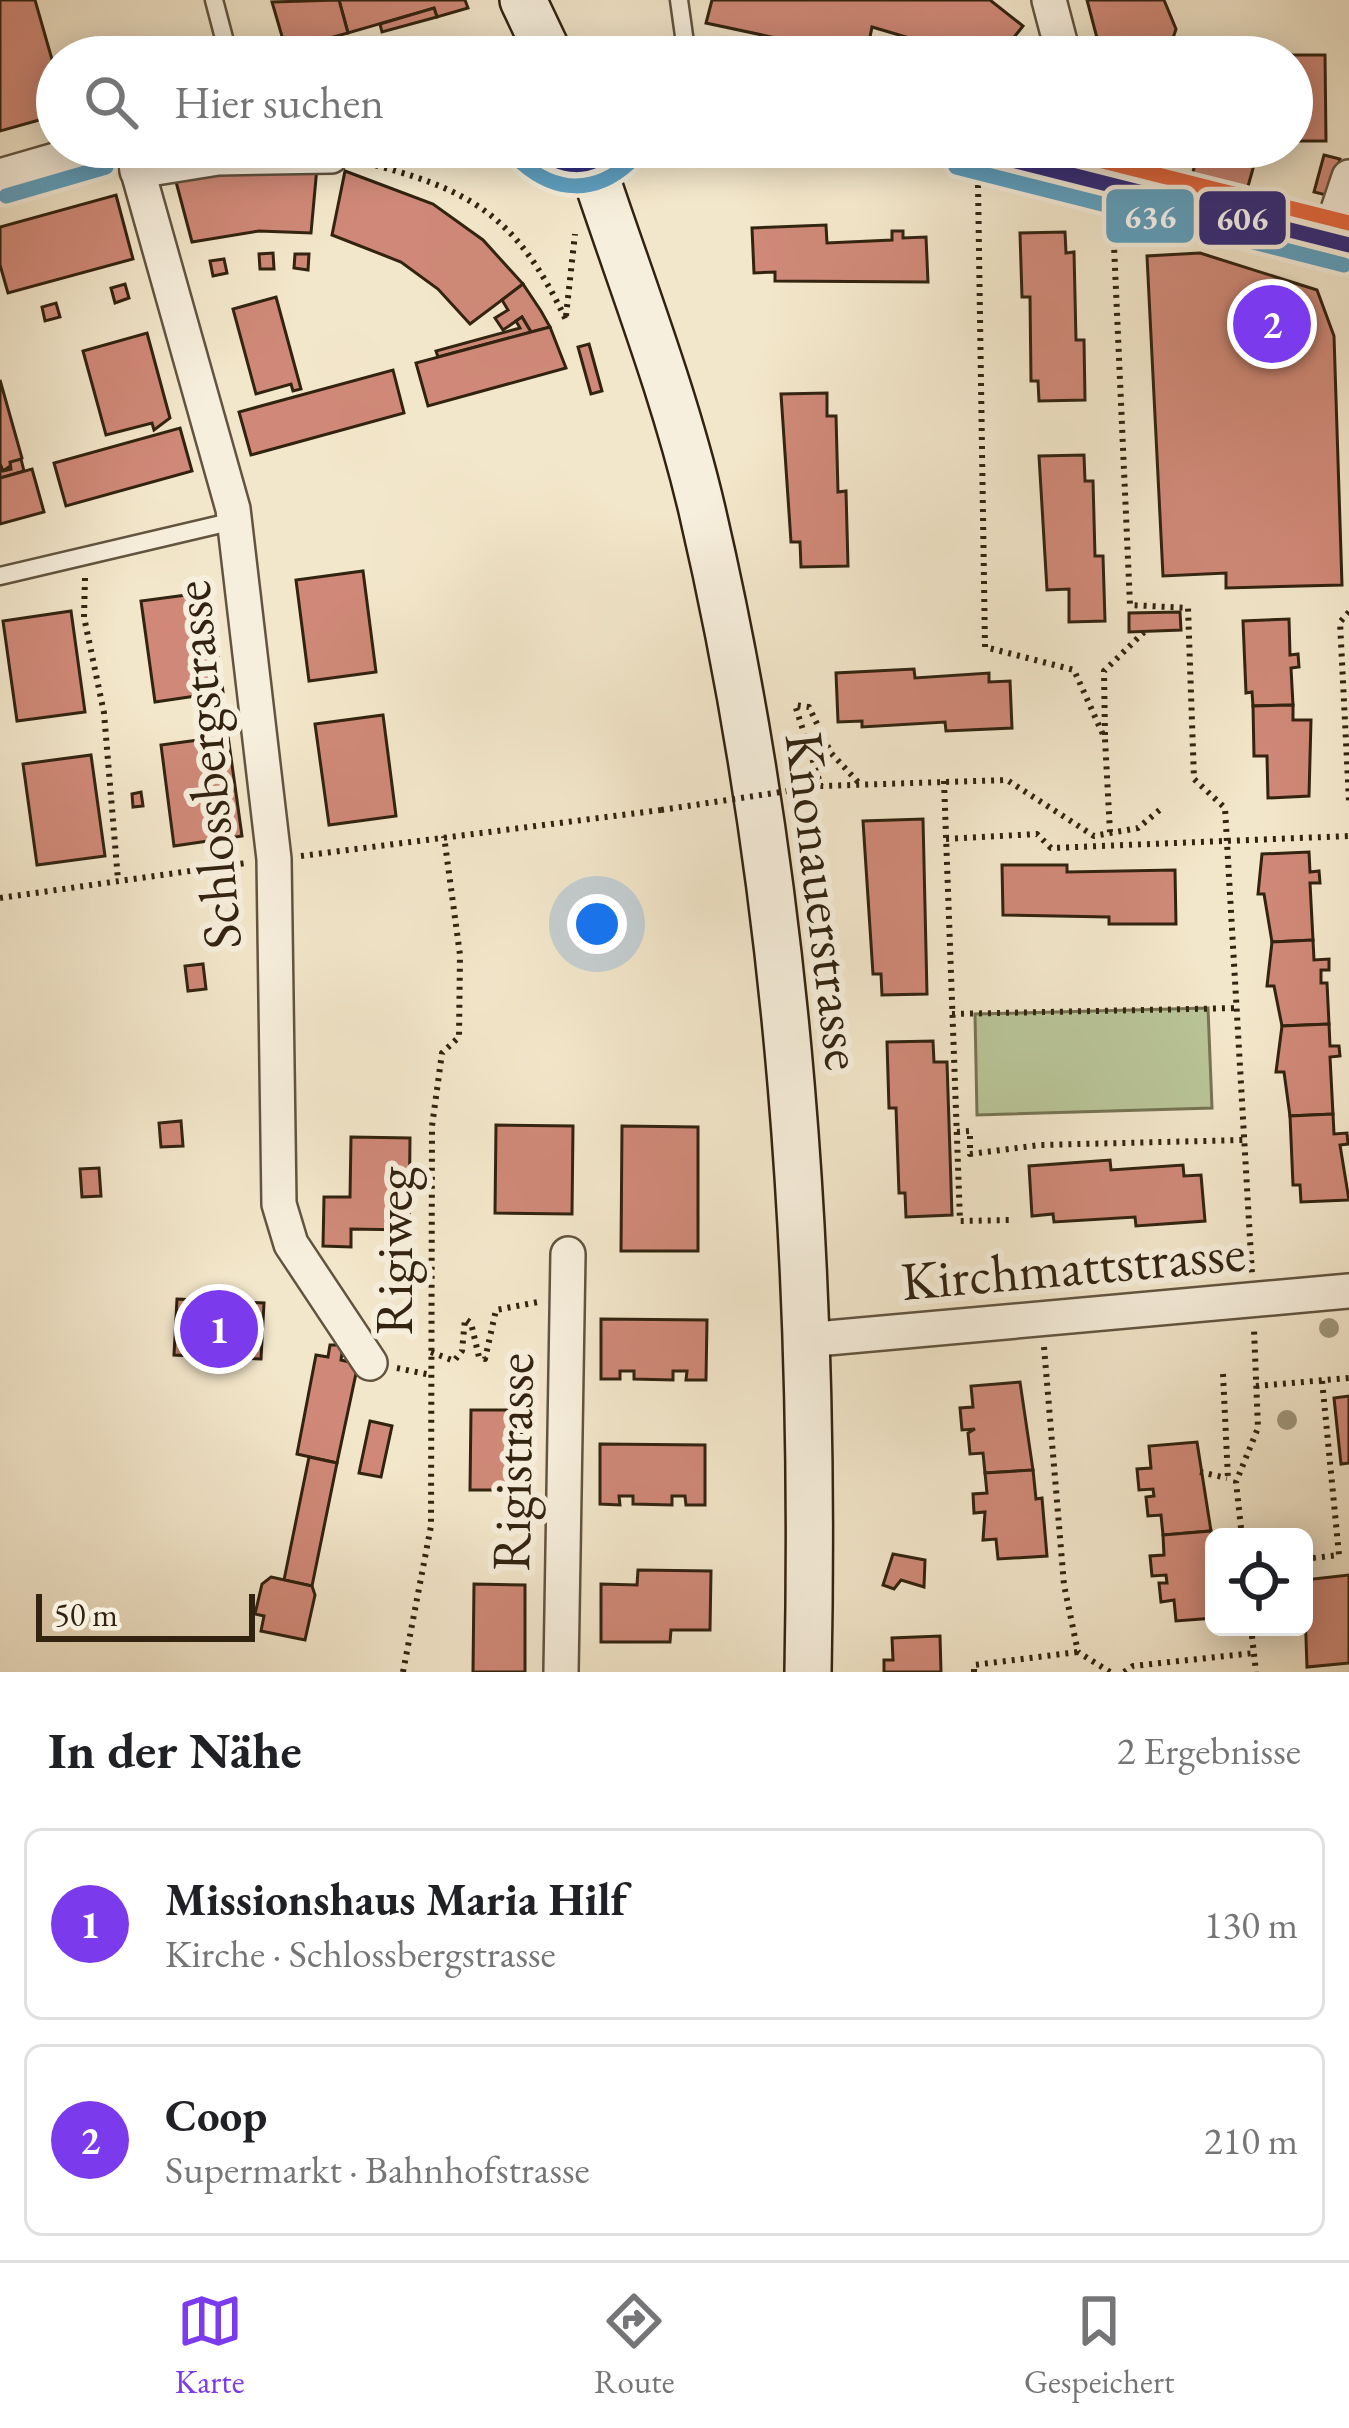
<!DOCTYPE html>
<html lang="de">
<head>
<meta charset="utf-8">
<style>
	:root { --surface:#fff; --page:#f2f2f2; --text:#202124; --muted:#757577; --line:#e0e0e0; --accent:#7c3aed }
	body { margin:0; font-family:"EB Garamond",serif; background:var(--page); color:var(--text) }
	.controls { position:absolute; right:36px; bottom:36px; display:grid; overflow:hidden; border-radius:18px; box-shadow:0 6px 30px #0003 }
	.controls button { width:108px; height:108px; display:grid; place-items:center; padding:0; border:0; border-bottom:3px solid var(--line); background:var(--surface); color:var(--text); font:60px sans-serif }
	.scale { position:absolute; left:36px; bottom:30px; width:219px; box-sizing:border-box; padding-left:12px; border:6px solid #322310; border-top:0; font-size:33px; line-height:42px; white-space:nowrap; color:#322310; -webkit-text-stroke:9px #f7efdd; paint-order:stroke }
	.you { position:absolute; left:597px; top:924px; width:42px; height:42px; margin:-30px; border:9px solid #fff; border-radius:50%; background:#1a73e8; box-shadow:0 0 0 18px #1a73e833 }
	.badge { display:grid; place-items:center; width:78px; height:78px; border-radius:50%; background:var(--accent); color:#fff; font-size:39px; font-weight:700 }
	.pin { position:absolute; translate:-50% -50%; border:6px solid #fff; box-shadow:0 3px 12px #0006 }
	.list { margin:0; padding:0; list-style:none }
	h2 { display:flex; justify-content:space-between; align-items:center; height:156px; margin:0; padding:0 48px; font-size:51px }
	h2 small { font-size:39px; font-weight:400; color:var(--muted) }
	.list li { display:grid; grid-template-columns:78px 1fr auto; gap:36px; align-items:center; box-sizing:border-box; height:192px; margin:0 24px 24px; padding:0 24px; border:3px solid var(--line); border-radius:18px }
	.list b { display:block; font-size:45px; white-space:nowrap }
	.list p { margin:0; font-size:39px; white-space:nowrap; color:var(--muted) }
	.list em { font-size:39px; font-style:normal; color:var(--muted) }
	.icon { flex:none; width:66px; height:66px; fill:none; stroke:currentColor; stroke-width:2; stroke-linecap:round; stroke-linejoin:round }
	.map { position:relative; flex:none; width:1349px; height:1672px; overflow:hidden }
	.search { position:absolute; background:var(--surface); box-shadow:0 6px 30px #0003; left:36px; right:36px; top:36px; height:132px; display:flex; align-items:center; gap:30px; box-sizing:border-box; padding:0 42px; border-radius:66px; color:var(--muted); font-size:45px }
	.sheet { height:588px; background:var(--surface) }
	nav { display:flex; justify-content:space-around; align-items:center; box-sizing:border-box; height:168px; border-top:3px solid var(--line); background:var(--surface); font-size:33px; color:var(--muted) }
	nav a { display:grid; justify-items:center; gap:6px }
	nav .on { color:var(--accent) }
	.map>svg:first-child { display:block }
</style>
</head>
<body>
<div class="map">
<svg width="1349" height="1672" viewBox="0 0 1349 1672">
	<rect width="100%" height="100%" fill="#f3e7cb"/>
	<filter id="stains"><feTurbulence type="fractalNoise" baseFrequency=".00167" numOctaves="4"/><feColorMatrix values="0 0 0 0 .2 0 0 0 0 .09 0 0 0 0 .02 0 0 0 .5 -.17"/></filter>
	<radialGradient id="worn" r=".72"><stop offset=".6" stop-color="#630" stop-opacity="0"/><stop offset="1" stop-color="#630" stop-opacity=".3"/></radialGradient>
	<polygon fill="#b9c598" stroke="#767454" stroke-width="3" points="1208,1008 1212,1108 977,1115 975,1014"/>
	<g fill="#d08978" stroke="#322310" stroke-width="3">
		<polygon points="0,0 35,0 57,77 57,115 0,131"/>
		<polygon points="339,0 465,0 468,8 437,17 434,8 348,33"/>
		<polygon points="339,0 348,33 286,50 272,2"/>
		<polygon points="712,0 990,0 1023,26 1011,41 1019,42 1014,57 956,57 947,49 872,27 866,57 790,57 781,39 706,23"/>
		<polygon points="1087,0 1164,0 1176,29 1167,57 1102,57"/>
		<polygon points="434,8 437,17 382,32 380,24"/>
		<polygon points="1266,55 1325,55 1326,141 1292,141 1292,57"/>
		<polygon points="1200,147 1259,147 1247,190 1192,175"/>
		<polygon points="1324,155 1340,159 1330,196 1314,192"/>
		<polygon points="284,164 317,167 311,233 259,231 192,242 175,178"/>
		<polygon points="345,171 433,204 483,240 523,284 470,324 438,289 401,262 332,235"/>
		<polygon points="116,195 133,259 8,293 0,265 0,227"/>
		<polygon points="826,225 827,243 892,240 892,231 903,231 903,238 926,237 928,282 775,281 775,272 754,273 752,228"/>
		<polygon points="1065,232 1066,253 1074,252 1076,340 1084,340 1085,400 1039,401 1038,381 1031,381 1030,297 1022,297 1020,233"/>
		<polygon points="273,253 274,269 260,269 259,254"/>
		<polygon points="1200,253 1317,290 1334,336 1342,585 1226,588 1226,573 1163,576 1147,256"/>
		<polygon points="295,254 309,254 308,270 294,268"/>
		<polygon points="224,259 227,273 213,276 210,261"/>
		<polygon points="125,284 129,298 115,303 111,288"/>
		<polygon points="523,284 541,311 550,327 531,332 522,317 503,330 495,318 508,310 502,300"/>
		<polygon points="276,297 301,389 293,391 291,384 256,394 233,309"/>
		<polygon points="56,303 60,317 45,321 42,307"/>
		<polygon points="522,317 531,332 438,357 436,351 520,328 516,321"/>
		<polygon points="550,327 566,368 428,406 416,363"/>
		<polygon points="147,333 170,418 154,430 152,423 106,435 83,351"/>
		<polygon points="589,344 602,391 591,394 578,347"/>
		<polygon points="393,370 404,413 251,455 239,412"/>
		<polygon points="0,380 22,458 3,471 0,464"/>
		<polygon points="827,393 827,416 836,416 838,492 846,491 848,566 801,567 800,542 791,542 781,394"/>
		<polygon points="180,428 192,471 66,506 54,463"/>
		<polygon points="1084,455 1085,481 1093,481 1095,556 1103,556 1105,621 1069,622 1069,589 1047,590 1039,456"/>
		<polygon points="21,459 24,471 0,478 0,464 3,471 11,469 10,462"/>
		<polygon points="32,469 44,512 0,524 0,478"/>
		<polygon points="363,571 376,672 309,681 296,580"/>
		<polygon points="209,592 223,692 155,702 141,601"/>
		<polygon points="71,611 85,712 17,721 3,621"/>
		<polygon points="1180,612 1181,630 1129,632 1129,613"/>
		<polygon points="1289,619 1290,655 1298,654 1299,667 1291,668 1293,705 1253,706 1252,692 1246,693 1243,621"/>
		<polygon points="914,669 915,678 989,673 989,682 1010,681 1012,728 946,731 945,722 862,727 862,721 838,722 836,673"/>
		<polygon points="1293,705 1293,720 1311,720 1309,796 1268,798 1267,756 1254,756 1253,706"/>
		<polygon points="383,715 396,816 329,825 315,724"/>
		<polygon points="228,736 242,836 174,846 161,745"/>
		<polygon points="91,755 105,856 37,865 23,764"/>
		<polygon points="141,792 143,806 133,807 132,794"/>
		<polygon points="923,819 927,994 882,995 881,974 873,974 863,821"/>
		<polygon points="1309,852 1310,872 1319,871 1320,883 1310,883 1313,940 1272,942 1264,894 1258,894 1262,854"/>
		<polygon points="1002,865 1067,865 1067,872 1175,870 1176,924 1109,924 1109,917 1003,915"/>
		<polygon points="1313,940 1314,960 1329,959 1329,970 1321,970 1321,983 1327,983 1329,1024 1282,1026 1274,986 1267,986 1272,942"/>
		<polygon points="203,964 206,989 188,991 185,966"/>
		<polygon points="1329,1024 1330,1046 1339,1046 1340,1056 1330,1057 1333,1114 1290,1116 1284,1072 1276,1072 1282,1026"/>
		<polygon points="933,1041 934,1062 947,1062 952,1215 906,1217 905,1193 899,1193 896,1108 889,1108 887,1042"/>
		<polygon points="1333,1114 1334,1134 1347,1133 1348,1144 1340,1145 1349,1200 1301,1202 1300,1185 1293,1185 1290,1116"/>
		<polygon points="181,1121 183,1146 161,1147 159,1123"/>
		<polygon points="496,1125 573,1126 572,1214 495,1213"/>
		<polygon points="622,1126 698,1127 698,1251 621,1251"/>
		<polygon points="351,1137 410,1138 409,1230 351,1229 351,1247 323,1246 324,1197 350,1197"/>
		<polygon points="1110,1160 1111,1170 1183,1165 1184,1176 1201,1175 1205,1221 1136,1226 1135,1217 1054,1222 1053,1214 1032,1216 1029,1166"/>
		<polygon points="99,1168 101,1196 82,1197 80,1169"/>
		<polygon points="177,1299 264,1303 261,1359 174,1355"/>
		<polygon points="601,1319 707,1320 706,1380 686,1380 687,1371 673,1371 673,1380 634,1379 634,1371 620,1371 620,1379 601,1379"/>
		<polygon points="330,1345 343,1345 341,1360 358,1364 337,1463 297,1454 316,1355 328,1357"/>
		<polygon points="1020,1382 1033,1470 985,1473 983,1453 970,1454 968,1433 975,1429 962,1430 960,1408 973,1407 971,1386"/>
		<polygon points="1349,1396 1349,1463 1341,1464 1334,1398"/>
		<polygon points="471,1410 520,1410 520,1429 528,1429 528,1435 516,1434 516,1453 527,1453 527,1458 520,1458 520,1490 470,1490"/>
		<polygon points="370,1421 392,1426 381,1477 359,1473"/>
		<polygon points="1197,1442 1211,1531 1163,1535 1161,1515 1148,1516 1146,1497 1154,1496 1153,1489 1139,1490 1137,1469 1151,1468 1149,1446"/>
		<polygon points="600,1444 705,1445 705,1505 686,1505 685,1496 672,1496 672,1505 633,1504 633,1496 619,1496 620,1505 600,1504"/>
		<polygon points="309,1457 337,1463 312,1586 284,1580"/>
		<polygon points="1033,1470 1036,1499 1042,1498 1047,1556 998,1559 996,1539 983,1540 985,1512 974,1513 973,1494 987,1493 985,1473"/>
		<polygon points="1211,1531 1214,1618 1176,1621 1174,1600 1161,1602 1159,1583 1167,1583 1166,1575 1152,1576 1150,1556 1164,1555 1163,1535"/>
		<polygon points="893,1554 925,1560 924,1587 901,1580 894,1589 883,1585"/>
		<polygon points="638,1570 711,1571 710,1630 671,1630 670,1642 601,1642 601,1584 637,1585"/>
		<polygon points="1349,1575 1349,1663 1307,1667 1304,1580"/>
		<polygon points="271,1577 312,1586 315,1595 305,1640 261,1631 264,1616 255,1614 262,1584"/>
		<polygon points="474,1584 525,1585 525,1672 473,1672"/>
		<polygon points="940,1636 941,1672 884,1672 884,1660 893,1660 892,1638"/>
	</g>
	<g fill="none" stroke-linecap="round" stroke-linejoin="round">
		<defs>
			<g id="lane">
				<polyline points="214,0 229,57"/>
				<polyline points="679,0 687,57"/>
				<polyline points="0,576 234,521"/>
			</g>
			<g id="street">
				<polyline points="1049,0 1064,57"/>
				<polyline points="131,147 233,509 274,859 279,1204 291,1244 370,1363"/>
				<polyline points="137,171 218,158 331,156 333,147"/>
				<polyline points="0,176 100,147"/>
				<polyline points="1328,240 1349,177"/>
				<polyline points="805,1340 1349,1291"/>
				<polyline points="561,1672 568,1254"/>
			</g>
			<g id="secondary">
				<polyline points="523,0 550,57"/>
				<path d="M536,147C559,171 589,172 613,149"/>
				<polyline points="961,147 1349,245"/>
				<path d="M592,165C630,280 674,391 702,510C791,891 816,1282 808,1672"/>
			</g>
		</defs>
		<use href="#lane" stroke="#62543f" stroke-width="21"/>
		<use href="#street" stroke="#62543f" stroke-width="38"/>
		<use href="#secondary" stroke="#322310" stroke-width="50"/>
		<g stroke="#322310" stroke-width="6" stroke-dasharray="3 6" stroke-linecap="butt">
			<path d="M358,161C469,188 516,214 566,320"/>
			<polyline points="978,185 985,647 1074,670 1105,739 1110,832"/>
			<polyline points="1113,223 1130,605 1188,608 1194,779 1225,808 1252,1274"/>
			<polyline points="566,316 575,234"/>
			<polyline points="85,578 84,617 104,713 118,880"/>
			<polyline points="1349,612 1340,622 1349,801"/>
			<polyline points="1105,735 1104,671 1144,632"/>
			<polyline points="944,781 960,1221 1010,1220"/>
			<polyline points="858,782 831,753 809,707 795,705 821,786 1007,780 1094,836 1138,828 1162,808"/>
			<polyline points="946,839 1037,834 1051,848 1349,836"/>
			<polyline points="301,856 661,810"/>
			<polyline points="0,898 246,863"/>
			<polyline points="952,1014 1237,1008"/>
			<polyline points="957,1132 970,1131 970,1154 1040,1145 1244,1140"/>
			<polyline points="1044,1347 1064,1585 1078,1652 1110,1672"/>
			<polyline points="431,1352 454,1361 462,1351 465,1319 471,1323 479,1357 485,1359 496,1310 538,1302"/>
			<polyline points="397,1368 431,1375"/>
			<polyline points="1223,1374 1228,1479"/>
			<polyline points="1256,1386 1349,1378"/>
			<polyline points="1200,1472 1227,1478"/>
			<polyline points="1242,1537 1236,1482 1258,1428 1254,1329"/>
			<polyline points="1213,1558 1214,1558"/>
			<polyline points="1304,1559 1339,1555 1322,1380"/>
			<polyline points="1251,1627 1256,1672"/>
			<polyline points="403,1672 431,1526 432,1126 442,1053 459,1037 460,955 444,836"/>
			<polyline points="974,1672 974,1665 1078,1652"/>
			<polyline points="1124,1672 1133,1666 1254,1653"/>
		</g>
		<use href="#lane" stroke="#f7efdd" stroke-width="16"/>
		<use href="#street" stroke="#f7efdd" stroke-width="33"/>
		<use href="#secondary" stroke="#f7efdd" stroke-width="45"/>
		<polyline stroke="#322310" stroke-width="6" stroke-dasharray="3 6" stroke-linecap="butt" points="661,810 821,786"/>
		<defs>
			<g id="bus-1">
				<path d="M536,147C562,170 589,171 615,147"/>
				<polyline points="961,147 1349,245"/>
			</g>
			<g id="bus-2">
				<path d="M522,163C556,193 595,194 629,163"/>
				<polyline points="956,167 1344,265"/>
				<polyline points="6,196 106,167"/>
			</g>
			<polyline id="bus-3" points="1047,147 1349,223"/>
		</defs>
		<use href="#bus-1" stroke="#f7efdd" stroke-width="24"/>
		<use href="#bus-2" stroke="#f7efdd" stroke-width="24"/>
		<use href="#bus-3" stroke="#f7efdd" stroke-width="24"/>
		<use href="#bus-1" stroke="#2f2a7f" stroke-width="15"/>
		<use href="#bus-2" stroke="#5ca1c3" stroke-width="15"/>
		<use href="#bus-3" stroke="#e9693f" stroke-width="15"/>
	</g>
	<g fill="#9f967b">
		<circle cx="1329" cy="1328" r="10"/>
		<circle cx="1287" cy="1420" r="10"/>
	</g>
	<g text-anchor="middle" stroke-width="12" stroke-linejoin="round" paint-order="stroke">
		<g font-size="54" fill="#322310" stroke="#f7efdd">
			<text transform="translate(206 765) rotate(-95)" y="19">Schlossbergstrasse</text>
			<text transform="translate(825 901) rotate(83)" y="19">Knonauerstrasse</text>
			<text transform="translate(393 1251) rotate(-90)" y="19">Rigiweg</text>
			<text transform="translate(1073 1266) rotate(-5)" y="19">Kirchmattstrasse</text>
			<text transform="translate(512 1462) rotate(-89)" y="19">Rigistrasse</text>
		</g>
	</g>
	<g stroke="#f7efdd" stroke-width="4.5">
		<rect x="1104" y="187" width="92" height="58" rx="12" fill="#5ca1c3"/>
		<rect x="1197" y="189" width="91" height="58" rx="12" fill="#2f2a7f"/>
	</g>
	<g font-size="33" text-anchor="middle" font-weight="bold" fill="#fff">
		<text x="1150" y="228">636</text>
		<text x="1242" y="230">606</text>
	</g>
	<rect width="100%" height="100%" filter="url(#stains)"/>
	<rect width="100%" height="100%" fill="url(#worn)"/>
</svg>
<div class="controls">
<button><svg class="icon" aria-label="locate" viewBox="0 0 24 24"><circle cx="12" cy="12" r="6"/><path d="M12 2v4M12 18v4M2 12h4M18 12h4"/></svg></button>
</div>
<div class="scale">50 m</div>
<div class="you"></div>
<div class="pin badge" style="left:219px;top:1329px">1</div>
<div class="pin badge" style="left:1272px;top:324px">2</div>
<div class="search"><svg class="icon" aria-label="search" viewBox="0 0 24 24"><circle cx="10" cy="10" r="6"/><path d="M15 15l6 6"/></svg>Hier suchen</div>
</div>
<section class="sheet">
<h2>In der Nähe<small>2 Ergebnisse</small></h2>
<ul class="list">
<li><span class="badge">1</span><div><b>Missionshaus Maria Hilf</b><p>Kirche · Schlossbergstrasse</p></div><em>130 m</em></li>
<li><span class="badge">2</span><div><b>Coop</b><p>Supermarkt · Bahnhofstrasse</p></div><em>210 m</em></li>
</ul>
</section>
<nav>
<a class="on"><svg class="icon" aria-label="map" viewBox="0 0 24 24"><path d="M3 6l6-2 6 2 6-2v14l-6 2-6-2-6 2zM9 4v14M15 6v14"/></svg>Karte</a>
<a><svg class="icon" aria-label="directions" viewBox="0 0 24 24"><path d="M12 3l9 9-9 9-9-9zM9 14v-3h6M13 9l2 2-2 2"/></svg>Route</a>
<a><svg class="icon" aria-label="saved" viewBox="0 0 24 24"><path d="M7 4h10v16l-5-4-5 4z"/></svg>Gespeichert</a>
</nav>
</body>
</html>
